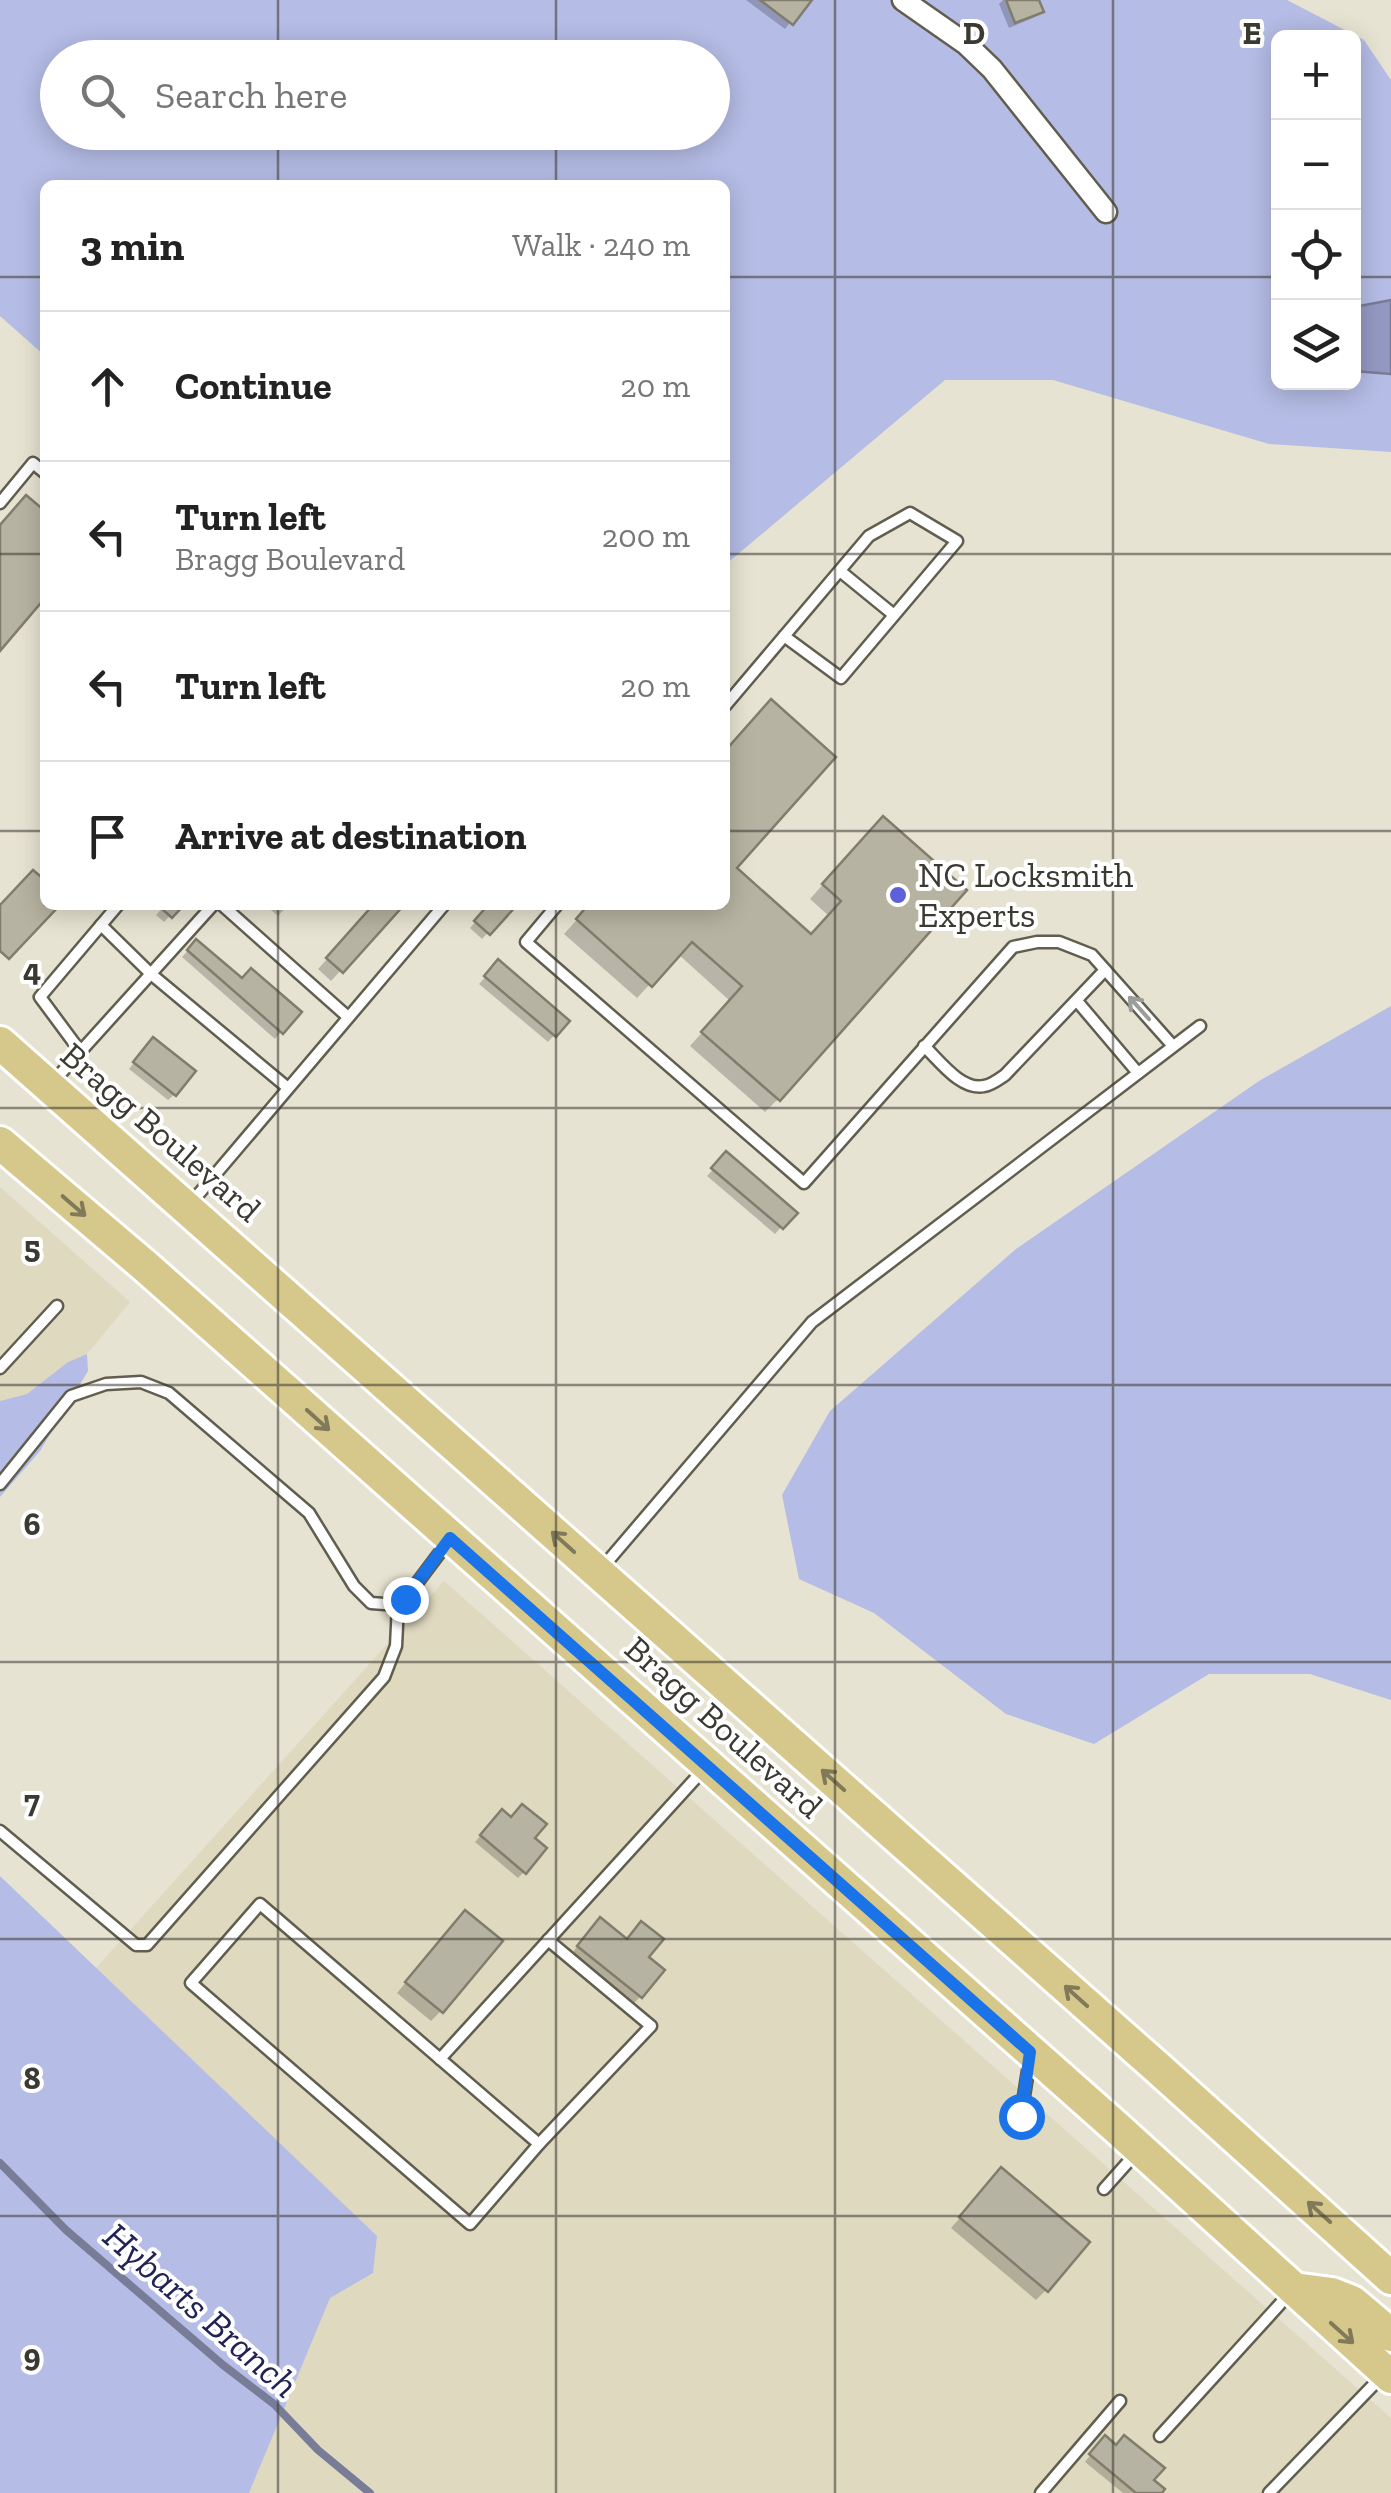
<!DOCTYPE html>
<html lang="en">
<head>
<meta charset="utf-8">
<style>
	:root { --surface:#fff; --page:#f2f2f2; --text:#222; --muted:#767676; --line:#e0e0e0 }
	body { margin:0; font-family:"Zilla Slab",serif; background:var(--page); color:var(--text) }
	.controls { position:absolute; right:30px; top:30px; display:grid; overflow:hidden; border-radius:15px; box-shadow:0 5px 25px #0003 }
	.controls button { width:90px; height:90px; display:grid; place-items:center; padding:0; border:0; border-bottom:2px solid var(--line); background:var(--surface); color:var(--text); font:50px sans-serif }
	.stop { position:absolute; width:30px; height:30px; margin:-22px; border:8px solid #1a73e8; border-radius:50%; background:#fff }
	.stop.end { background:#1a73e8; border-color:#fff; box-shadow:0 2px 10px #0008 }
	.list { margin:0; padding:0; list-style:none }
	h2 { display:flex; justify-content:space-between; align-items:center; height:130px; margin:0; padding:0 40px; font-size:42px }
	h2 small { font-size:32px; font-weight:400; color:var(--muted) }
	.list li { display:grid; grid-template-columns:65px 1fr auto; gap:30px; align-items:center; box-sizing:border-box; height:150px; padding:0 40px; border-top:2px solid var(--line) }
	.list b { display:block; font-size:38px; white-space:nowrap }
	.list p { margin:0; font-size:32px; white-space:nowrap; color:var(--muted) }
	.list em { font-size:32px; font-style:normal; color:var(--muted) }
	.icon { flex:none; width:55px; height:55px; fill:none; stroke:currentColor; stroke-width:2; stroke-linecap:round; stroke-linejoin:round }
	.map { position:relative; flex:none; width:1391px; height:2493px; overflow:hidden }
	.search { position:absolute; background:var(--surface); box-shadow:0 5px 25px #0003; left:40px; top:40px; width:690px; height:110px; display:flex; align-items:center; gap:25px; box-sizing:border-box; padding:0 35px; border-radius:55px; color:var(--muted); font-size:38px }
	.panel { position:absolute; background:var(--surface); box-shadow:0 5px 25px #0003; left:40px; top:180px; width:690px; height:730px; border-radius:15px }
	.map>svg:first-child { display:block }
</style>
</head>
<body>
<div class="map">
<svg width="1391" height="2493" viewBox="0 0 1391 2493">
	<rect width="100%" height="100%" fill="#e7e3d2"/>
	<g fill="#dfd9c0">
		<polygon points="0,1187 130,1302 87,1354 68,1362 27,1394 0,1401"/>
		<polygon points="444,1581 1391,2418 1391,2493 249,2493 330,2297 373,2273 96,1968"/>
	</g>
	<g fill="#b5bce5" fill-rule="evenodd">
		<path d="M0,0H1287L1364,40L1391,80V452L1269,444L1053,380H945L725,565V185H45V356L0,316ZM1278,38H1354V382H1278ZM58,58H712V132H58Z"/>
		<polygon points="1391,1006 1391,1700 1310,1674 1209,1674 1094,1744 1006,1714 874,1613 799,1579 782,1495 830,1411 1016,1249 1259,1081"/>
		<polygon points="87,1354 88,1371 40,1451 0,1497 0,1401 27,1394 68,1362"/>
		<polygon points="0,1876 377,2236 373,2273 330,2298 249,2493 0,2493"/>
	</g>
	<polygon fill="#9399c2" stroke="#787c97" stroke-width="2.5" points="1391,300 1391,374 1354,371 1354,307"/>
	<g fill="#0003">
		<polygon points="746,0 808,0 785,29"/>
		<polygon points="1003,0 1036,0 1041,11 1035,17 1009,28 999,4"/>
		<polygon points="725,753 733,868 811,936 829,916 810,899 869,832 778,1099 765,1112 690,1046 730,1001 678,954 637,998 564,934 590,905 725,905"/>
		<polygon points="165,905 180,905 164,922 156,915"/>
		<polygon points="265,905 288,905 278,916"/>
		<polygon points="376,905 401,905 331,981 318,969"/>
		<polygon points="490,905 514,905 482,939 470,928"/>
		<polygon points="196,942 242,981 299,1012 275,1039 182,957"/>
		<polygon points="498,963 567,1021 548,1042 479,984"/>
		<polygon points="147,1046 175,1094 168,1100 129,1069"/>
		<polygon points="726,1155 794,1213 775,1234 707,1176"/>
		<polygon points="496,1818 532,1838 524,1872 518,1878 475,1842"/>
		<polygon points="455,1923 441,2011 431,2021 397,1993"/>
		<polygon points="590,1930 626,1941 645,1957 640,1997 631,2006 569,1957"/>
		<polygon points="996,2177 1046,2290 1036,2300 951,2228"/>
		<polygon points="1099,2444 1151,2481 1159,2493 1123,2493 1085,2462"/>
	</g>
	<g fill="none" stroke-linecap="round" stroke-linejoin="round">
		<polyline stroke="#787c97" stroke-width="8" points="0,2163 66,2230 223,2365 274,2404 318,2450 370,2493"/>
	</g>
	<g fill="#b7b3a2" stroke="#807d6d" stroke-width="2.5">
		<polygon points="760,0 812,0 793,25"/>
		<polygon points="1006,0 1039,0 1044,12 1015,23"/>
		<polygon points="26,495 45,511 45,598 0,651 0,525"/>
		<polygon points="771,699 836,757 737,868 811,934 841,901 822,884 883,816 967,890 780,1101 701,1032 742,986 692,942 652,987 576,919 588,905 725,905 725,751"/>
		<polygon points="33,870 40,876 45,871 45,905 60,905 9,959 0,951 0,905"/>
		<polygon points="162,905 184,905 172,918 160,907"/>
		<polygon points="373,905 404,905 343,973 326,958"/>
		<polygon points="488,905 517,905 490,935 474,921"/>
		<polygon points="196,939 242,978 251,968 302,1012 283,1034 187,950"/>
		<polygon points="498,959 570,1021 556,1037 484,976"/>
		<polygon points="153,1037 196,1071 176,1096 133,1062"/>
		<polygon points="726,1151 798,1213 783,1229 711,1168"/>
		<polygon points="522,1804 547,1824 535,1838 547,1848 526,1874 480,1835 502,1809 511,1817"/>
		<polygon points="465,1910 503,1941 443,2013 405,1982"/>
		<polygon points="600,1917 627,1939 641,1921 664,1939 649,1957 665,1970 642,1998 577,1946"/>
		<polygon points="1001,2167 1090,2242 1048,2292 959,2217"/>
		<polygon points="1105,2435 1116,2445 1124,2435 1165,2468 1154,2480 1165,2489 1162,2493 1136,2493 1089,2454"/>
	</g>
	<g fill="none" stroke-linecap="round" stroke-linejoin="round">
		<defs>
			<g id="lane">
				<polyline points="0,503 33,463 45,473"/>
				<polyline points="840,571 894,615"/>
				<polyline points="725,706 869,536 910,513 957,541 841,678 784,636"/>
				<polyline points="222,905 348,1017"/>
				<polyline points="557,905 526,942 804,1183 1013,947 1037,942 1059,942 1092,955 1173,1046"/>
				<polyline points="101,925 151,974 288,1088"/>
				<polyline points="1077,1001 1138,1073"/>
				<path d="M924,1046C939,1060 961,1091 984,1086C992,1085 999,1079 1005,1075L1105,970"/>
				<polyline points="80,1051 40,997 118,905"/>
				<polyline points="53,1082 213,905"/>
				<polyline points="191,1203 444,905"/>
				<polyline points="0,1368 57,1306"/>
				<polyline points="0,1484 71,1396 106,1384 141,1382 169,1393 309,1513 354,1586 371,1603 398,1605 405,1599 447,1543"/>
				<polyline points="602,1568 812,1322 1200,1026"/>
				<polyline points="0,1831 136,1945 147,1945 384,1677 396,1646 398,1605"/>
				<polygon points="260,1904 539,2144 470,2224 191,1983"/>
				<polyline points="440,2059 705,1768"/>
				<polyline points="1021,2115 1030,2058"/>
				<polyline points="539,2144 651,2026 548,1940"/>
				<polyline points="1104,2189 1137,2152"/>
				<polyline points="1160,2436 1290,2293"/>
				<polyline points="1041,2493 1120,2401"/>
				<polyline points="1269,2493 1383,2375"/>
			</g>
			<polyline id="street" points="903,0 966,44 992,69 1106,212"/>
			<g id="primary">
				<polyline points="0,1043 1159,2069 1391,2278"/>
				<polyline points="0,1143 145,1266 1117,2128 1391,2377"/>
				<polyline points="1294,2289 1332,2294 1352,2302 1391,2335"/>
			</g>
		</defs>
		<use href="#lane" stroke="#615e4f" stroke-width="15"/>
		<use href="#street" stroke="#615e4f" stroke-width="25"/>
		<use href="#primary" stroke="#fff" stroke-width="38"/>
		<use href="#lane" stroke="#fff" stroke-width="10"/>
		<use href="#street" stroke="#fff" stroke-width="20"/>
		<use href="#primary" stroke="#d6c88a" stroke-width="32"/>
	</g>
	<defs><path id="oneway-shaft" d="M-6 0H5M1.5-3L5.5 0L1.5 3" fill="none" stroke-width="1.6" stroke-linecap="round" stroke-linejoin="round" transform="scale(2.5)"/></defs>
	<use stroke="#9c9c98" href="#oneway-shaft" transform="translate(1139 1008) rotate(-132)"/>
	<g stroke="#80795a">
		<use href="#oneway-shaft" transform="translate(74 1206) rotate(41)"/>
		<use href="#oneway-shaft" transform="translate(318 1420) rotate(42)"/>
		<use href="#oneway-shaft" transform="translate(563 1542) rotate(-138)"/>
		<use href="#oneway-shaft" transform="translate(833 1780) rotate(-138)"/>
		<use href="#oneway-shaft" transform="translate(1076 1996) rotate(-138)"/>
		<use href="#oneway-shaft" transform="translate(1319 2212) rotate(-138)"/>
		<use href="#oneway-shaft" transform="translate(1342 2333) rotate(42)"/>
	</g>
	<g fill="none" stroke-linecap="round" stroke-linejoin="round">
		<polyline stroke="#1a73e8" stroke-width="12" points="405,1599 450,1538 1030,2052 1021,2116"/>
	</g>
	<path fill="none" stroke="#3a3932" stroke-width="2.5" stroke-opacity="0.55" d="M278,0V58M556,0V58M835,0V2493M1113,0V2493M278,132V185M556,132V185M0,277H45M725,277H1278M1354,277H1391M0,554H45M725,554H1391M0,831H45M725,831H1391M278,905V2493M556,905V2493M0,1108H1391M0,1385H1391M0,1662H1391M0,1939H1391M0,2216H1391"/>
	<circle fill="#5d61d9" stroke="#fff" stroke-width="4" cx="898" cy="895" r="10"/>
	<g text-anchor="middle" stroke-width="8" stroke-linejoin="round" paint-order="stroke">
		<g font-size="35" fill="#3a3932" stroke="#fff" text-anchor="start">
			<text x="918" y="887">NC Locksmith<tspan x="918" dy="40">Experts</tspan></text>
		</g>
		<g font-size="35" fill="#3a3932" stroke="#fff">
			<text transform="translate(161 1132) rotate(41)" y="12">Bragg Boulevard</text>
			<text transform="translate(724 1727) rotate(42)" y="12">Bragg Boulevard</text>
		</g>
		<g font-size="38" font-style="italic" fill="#212355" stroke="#fff">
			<text transform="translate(201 2310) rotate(41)" y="13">Hybarts Branch</text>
		</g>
	</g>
	<g font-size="32" text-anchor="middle" font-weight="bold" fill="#3a3932" stroke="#fff" stroke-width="8" stroke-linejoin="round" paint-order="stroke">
		<text x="974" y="44">D</text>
		<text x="1252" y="44">E</text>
		<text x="32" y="981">4</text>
		<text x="32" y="1258">5</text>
		<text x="32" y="1535">6</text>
		<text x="32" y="1812">7</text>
		<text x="32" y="2089">8</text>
		<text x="32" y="2366">9</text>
	</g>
</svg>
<div class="controls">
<button>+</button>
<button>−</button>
<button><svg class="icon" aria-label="locate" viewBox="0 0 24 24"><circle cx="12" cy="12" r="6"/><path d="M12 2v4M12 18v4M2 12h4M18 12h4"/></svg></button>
<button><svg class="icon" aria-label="layers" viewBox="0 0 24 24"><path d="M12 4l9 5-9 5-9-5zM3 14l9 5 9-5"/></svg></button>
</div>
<div class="stop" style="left:1021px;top:2116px"></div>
<div class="stop end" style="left:405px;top:1599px"></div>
<div class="search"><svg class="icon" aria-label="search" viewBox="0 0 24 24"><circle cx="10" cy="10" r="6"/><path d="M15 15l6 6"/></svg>Search here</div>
<section class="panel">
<h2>3 min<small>Walk · 240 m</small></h2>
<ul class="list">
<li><svg class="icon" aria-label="ahead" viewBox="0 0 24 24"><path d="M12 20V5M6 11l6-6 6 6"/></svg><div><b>Continue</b></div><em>20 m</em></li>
<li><svg class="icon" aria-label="left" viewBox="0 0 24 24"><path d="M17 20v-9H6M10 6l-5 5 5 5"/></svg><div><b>Turn left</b><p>Bragg Boulevard</p></div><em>200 m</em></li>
<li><svg class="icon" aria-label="left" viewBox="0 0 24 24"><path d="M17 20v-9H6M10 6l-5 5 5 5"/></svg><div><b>Turn left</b></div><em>20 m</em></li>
<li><svg class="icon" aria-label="arrive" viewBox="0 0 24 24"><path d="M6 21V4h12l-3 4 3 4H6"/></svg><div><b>Arrive at destination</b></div></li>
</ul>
</section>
</div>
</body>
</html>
